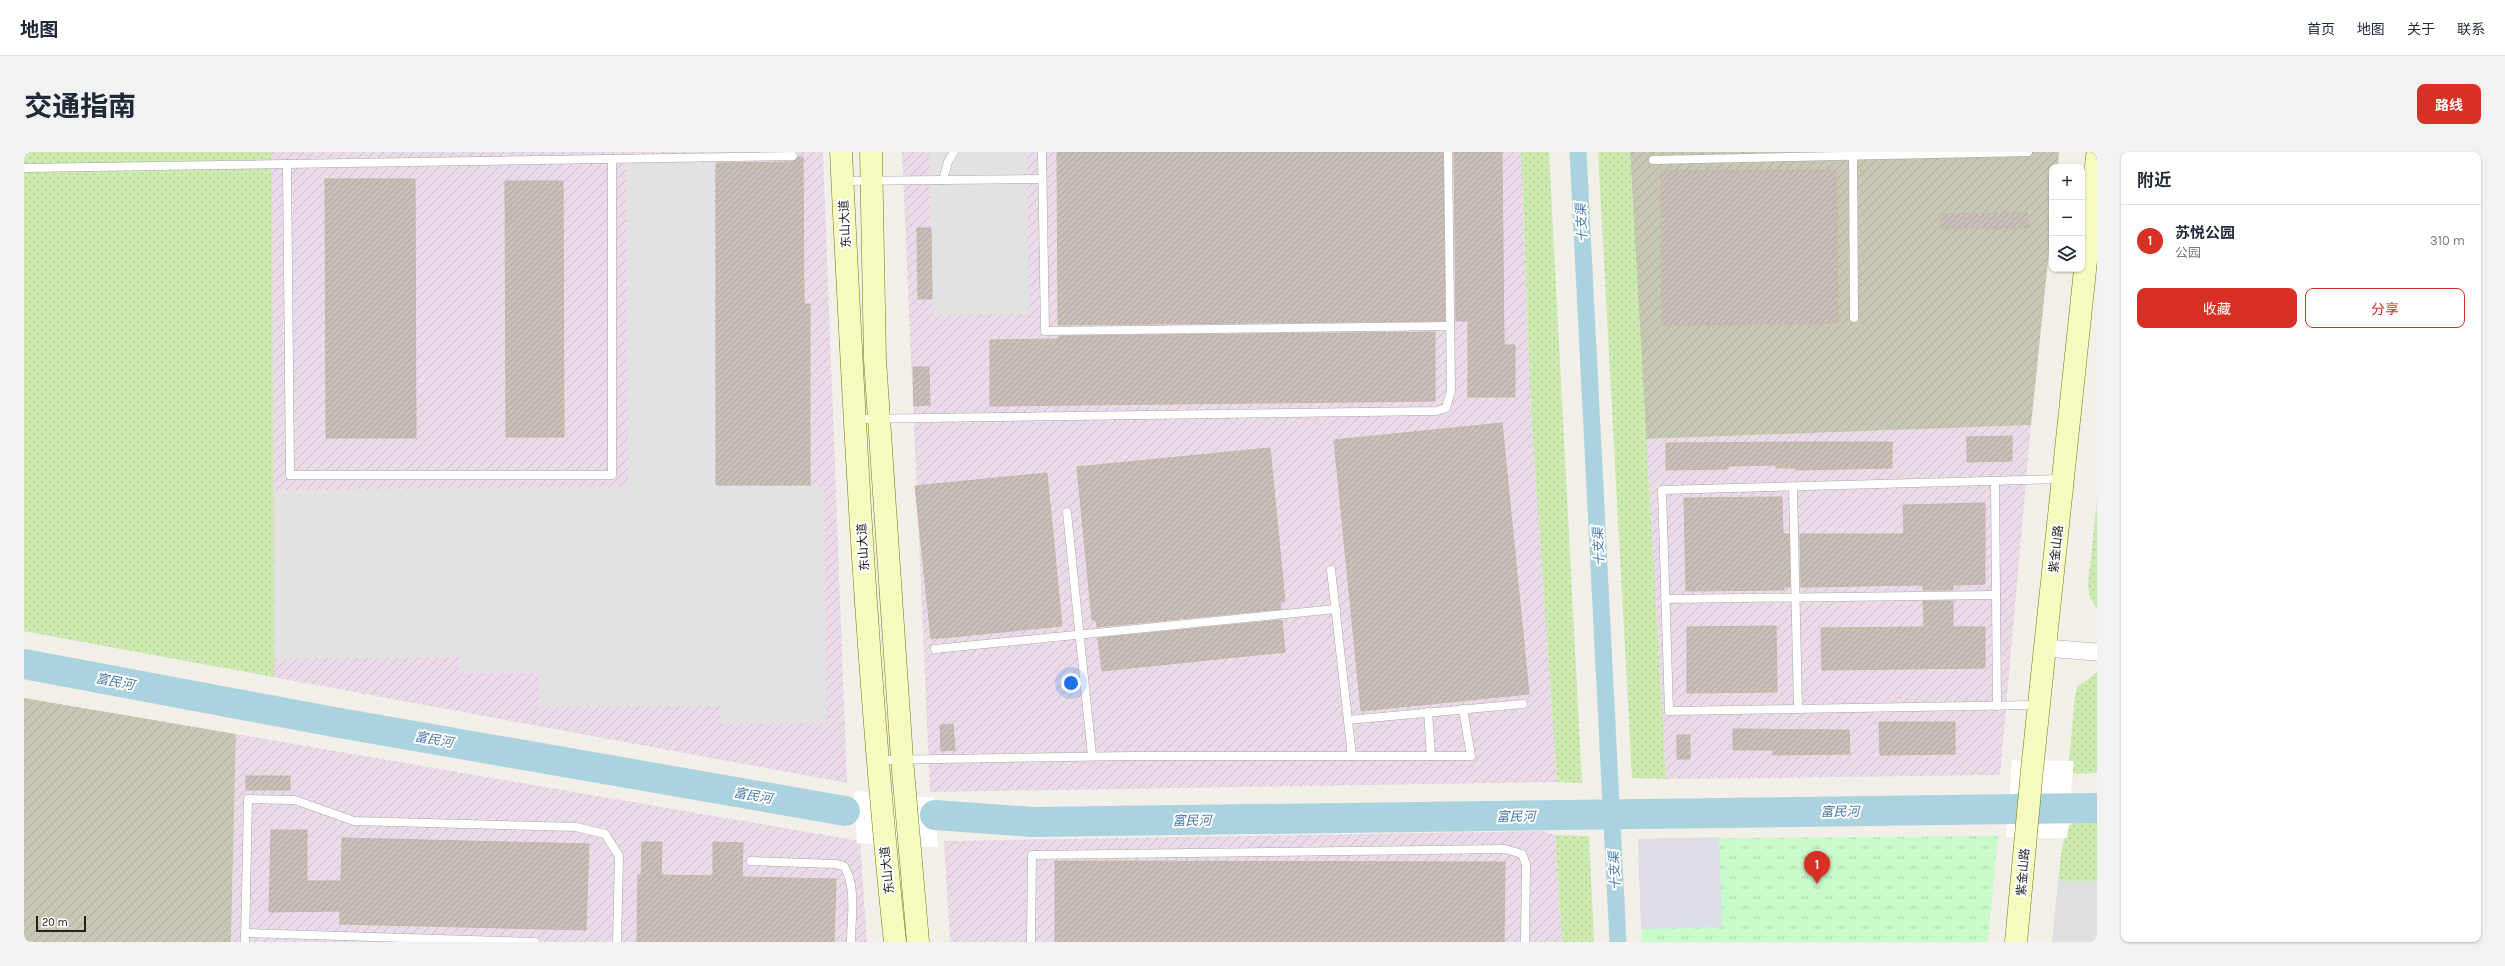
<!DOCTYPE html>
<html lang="zh">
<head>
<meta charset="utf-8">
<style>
	:root { --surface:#fff; --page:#f2f2f3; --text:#1f2937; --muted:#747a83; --line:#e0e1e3; --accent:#d93025 }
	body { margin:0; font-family:Karla,"Noto Sans SC",sans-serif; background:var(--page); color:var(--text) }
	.controls { position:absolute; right:12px; top:12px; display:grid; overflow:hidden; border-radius:8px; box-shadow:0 1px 3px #0004 }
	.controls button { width:36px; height:36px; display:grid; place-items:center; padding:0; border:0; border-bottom:1px solid var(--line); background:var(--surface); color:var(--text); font:20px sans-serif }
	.scale { position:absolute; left:12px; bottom:10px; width:50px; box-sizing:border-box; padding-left:4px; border:2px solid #222; border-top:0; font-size:11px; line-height:14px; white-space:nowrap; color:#222; -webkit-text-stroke:3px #fff; paint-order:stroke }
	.you { position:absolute; left:1047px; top:531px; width:14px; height:14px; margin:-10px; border:3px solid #fff; border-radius:50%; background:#1a73e8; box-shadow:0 0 0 6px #1a73e833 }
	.badge { display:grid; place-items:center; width:26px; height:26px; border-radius:50%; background:var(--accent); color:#fff; font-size:13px; font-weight:700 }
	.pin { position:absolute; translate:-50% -33px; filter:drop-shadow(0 1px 2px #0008) }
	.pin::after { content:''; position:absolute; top:21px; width:14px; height:12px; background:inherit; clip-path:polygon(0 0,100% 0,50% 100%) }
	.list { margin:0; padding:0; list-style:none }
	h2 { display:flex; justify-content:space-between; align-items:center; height:52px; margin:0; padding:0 16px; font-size:17px }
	h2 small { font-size:13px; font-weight:400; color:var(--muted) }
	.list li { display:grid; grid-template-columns:26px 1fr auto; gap:12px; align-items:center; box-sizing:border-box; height:72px; padding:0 16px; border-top:1px solid var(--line) }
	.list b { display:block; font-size:15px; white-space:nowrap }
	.list p { margin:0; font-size:13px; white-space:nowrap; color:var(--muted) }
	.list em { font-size:13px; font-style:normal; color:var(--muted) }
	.actions { display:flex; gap:8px; padding:12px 16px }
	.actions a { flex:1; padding:9px 0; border:1px solid var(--accent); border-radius:8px; text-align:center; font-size:14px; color:var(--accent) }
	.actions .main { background:var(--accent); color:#fff }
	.icon { flex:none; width:22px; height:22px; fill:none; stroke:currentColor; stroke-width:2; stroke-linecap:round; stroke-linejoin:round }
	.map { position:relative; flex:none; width:2073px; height:790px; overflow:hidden; border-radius:8px }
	header { display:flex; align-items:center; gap:24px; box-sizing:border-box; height:56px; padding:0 20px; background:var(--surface); border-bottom:1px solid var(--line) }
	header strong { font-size:19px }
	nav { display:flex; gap:22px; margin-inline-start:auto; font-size:14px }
	.intro { display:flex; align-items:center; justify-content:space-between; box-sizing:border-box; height:96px; padding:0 24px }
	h1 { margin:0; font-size:28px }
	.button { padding:10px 18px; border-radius:8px; background:var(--accent); color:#fff; font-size:14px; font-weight:700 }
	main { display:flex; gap:24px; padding:0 24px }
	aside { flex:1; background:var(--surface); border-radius:8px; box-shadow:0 1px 3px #0004 }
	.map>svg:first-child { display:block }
</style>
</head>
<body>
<header>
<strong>地图</strong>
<nav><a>首页</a><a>地图</a><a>关于</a><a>联系</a></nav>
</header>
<div class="intro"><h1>交通指南</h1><a class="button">路线</a></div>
<main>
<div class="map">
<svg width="2073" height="790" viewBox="0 0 2073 790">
	<defs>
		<pattern id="industrial-furrows" width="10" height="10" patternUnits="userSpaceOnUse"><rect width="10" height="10" fill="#ebdbe8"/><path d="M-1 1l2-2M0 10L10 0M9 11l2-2" fill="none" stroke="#c9bcc7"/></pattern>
		<pattern id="construction-furrows" width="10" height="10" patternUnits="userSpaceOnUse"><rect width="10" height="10" fill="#c7c7b4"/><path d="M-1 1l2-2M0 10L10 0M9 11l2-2" fill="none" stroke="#abab9a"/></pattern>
		<pattern id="grass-dots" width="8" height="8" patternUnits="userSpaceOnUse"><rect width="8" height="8" fill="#cdebb0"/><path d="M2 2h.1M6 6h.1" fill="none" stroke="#b0c997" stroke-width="1.8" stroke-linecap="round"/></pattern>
		<pattern id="park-tufts" width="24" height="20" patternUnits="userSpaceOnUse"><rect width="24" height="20" fill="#c8facc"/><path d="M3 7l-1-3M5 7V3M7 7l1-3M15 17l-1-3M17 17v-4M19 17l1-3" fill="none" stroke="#acd6af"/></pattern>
		<pattern id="building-hatch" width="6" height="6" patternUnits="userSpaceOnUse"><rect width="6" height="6" fill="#c7bfb8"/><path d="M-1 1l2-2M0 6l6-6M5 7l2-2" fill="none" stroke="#aba49e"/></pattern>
	</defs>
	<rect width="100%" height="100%" fill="#f2efe9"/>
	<polygon fill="#e0dfdf" points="2034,729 2073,729 2073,790 2028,790"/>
	<g fill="url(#industrial-furrows)">
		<polygon points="0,0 799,0 823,631 0,479"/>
		<polygon points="878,0 1497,0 1507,260 1533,630 906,640"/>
		<polygon points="2007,273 1976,623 1642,627 1621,287"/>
		<polygon points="212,582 836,689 843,790 207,790"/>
		<polygon points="1519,679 1531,683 1538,790 926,790 920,689"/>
	</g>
	<g fill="url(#construction-furrows)">
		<polygon points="1606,0 2035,0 2034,15 2028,15 2028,71 2007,273 1621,287"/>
		<polygon points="0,546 212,582 207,790 0,790"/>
	</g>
	<g fill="url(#grass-dots)">
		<polygon points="0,0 246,0 248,24 250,525 0,479"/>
		<polygon points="1497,0 1525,0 1558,631 1533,630 1507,260"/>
		<polygon points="1574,0 1606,0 1642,627 1608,626"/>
		<polygon points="2073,348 2073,457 2066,446 2064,433"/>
		<polygon points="2073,520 2073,621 2044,622 2051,544 2053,535"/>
		<path d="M2073,667V729H2034C2037,713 2036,673 2054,668C2059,666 2067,667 2073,667Z"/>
		<polygon points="1531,683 1565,684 1570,790 1538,790"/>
	</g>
	<polygon fill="url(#park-tufts)" points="1974,684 1964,790 1618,790 1614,687"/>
	<g fill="#e2e2e2">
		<polygon points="905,0 1003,0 1005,162 908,163"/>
		<polygon points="690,11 691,335 800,334 802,571 697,572 696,554 515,555 515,521 435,521 435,505 251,507 250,338 604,335 602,12"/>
	</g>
	<polygon fill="#dddde8" points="1695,685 1698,775 1617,777 1614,687"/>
	<g fill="#fff">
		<polygon points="1988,608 2050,609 2043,686 1982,685"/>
		<polygon points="830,639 910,646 914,695 833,691"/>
	</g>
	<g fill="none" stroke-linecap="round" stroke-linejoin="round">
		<polyline stroke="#aad3df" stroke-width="17" points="1554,0 1594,790"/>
		<g stroke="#aad3df" stroke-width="30">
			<polyline points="0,512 310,570 821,659"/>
			<polyline points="911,663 1009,670 2073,656"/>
		</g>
	</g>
	<g fill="url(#building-hatch)" stroke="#c4b6ab">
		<polygon points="1033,0 1419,0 1421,169 1034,173"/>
		<polygon points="1430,0 1478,0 1480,193 1491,193 1491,245 1444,245 1444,169 1432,169"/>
		<polygon points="774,5 779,5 780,152 786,152 786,333 692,333 692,11 769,10"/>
		<polygon points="1812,18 1814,171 1638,173 1637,19"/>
		<polygon points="301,27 391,27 392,286 302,286"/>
		<polygon points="481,29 539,29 540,285 482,285"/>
		<polygon points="2004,61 2004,76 1917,76 1917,62"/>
		<polygon points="893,76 907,76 908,147 894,147"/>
		<polygon points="1411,180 1411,249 966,254 966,188 1035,187 1035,184"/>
		<polygon points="889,215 905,215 906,253 890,254"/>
		<polygon points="1478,271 1505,542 1337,559 1310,288"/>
		<polygon points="1988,284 1988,309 1943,310 1943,285"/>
		<polygon points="1772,290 1868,290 1868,316 1772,318 1772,316 1752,316 1752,313 1704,314 1704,317 1642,318 1642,291"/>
		<polygon points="1246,296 1261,449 1256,450 1257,457 1073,475 1072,468 1068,468 1053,315"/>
		<polygon points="1023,321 1038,474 907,487 891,334"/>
		<polygon points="1758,345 1759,382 1765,382 1766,435 1760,435 1760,438 1662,439 1660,346"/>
		<polygon points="1961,351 1961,432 1929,433 1929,438 1899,438 1899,433 1777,435 1776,382 1880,382 1879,353"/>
		<polygon points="1899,449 1929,449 1929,475 1961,475 1961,516 1798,518 1797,476 1900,475"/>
		<polygon points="1258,468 1261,500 1078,519 1074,486"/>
		<polygon points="1752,474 1753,540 1663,541 1663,475"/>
		<polygon points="1855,570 1931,570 1931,602 1856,603"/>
		<polygon points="929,572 931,598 917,599 916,573"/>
		<polygon points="1709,577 1825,578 1826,602 1749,603 1749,598 1709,598"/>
		<rect x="1653" y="583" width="13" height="24"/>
		<rect x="222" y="624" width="44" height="14"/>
		<polygon points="247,678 283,678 283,729 317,729 318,686 565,692 562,778 316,772 316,759 245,760"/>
		<polygon points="618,690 638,690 637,723 689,724 689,690 719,691 718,725 812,727 810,790 613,790 614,723 617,723"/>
		<polygon points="1031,709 1481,710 1480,790 1031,790"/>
	</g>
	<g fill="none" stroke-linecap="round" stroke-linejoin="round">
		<defs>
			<g id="lane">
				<polyline points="1018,0 1021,179 1426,174"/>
				<polyline points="1829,0 1830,166"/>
				<polyline points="1629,8 2004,0"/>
				<polyline points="263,12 266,323 588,323 588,7"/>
				<polyline points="0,16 769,4"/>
				<polyline points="919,28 924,10 930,0"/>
				<polyline points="819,29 1018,27"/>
				<polyline points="831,267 1412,259 1422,256 1427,239 1424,0"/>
				<polyline points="1971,330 1973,554"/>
				<polyline points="1769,335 1774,557"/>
				<polyline points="1043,360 1068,604"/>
				<polyline points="1307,418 1328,604"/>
				<polyline points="1641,447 1972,443"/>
				<polyline points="911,497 1312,457"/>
				<polyline points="2014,553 1645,559 1638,338 2037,327"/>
				<polyline points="1404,560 1407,604"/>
				<polyline points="1324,568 1499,552"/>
				<polyline points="855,608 1108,604 1447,604 1439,557"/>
				<path d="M727,709L811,712L820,714C833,735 827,766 827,790"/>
				<polyline points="221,781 511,790"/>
				<polyline points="221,790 224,647 271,648 330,669 552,675 581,682 595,704 593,790"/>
				<polyline points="1007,790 1008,703 1481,697 1498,702 1502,712 1501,790"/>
			</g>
			<polyline id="street" points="2021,496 2073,500"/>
			<g id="secondary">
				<path d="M817,0C830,264 843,527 871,790"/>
				<polyline points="847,0 851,208 878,607 894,790"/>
				<polyline points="1992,790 2008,618 2073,5"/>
			</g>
		</defs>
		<use href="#lane" stroke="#a9a9a9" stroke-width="9"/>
		<use href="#street" stroke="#a9a9a9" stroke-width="18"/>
		<use href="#secondary" stroke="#707d05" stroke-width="23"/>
		<use href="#lane" stroke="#fff" stroke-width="8"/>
		<use href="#street" stroke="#fff" stroke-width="17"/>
		<use href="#secondary" stroke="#f7fabf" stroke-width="22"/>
	</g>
	<g text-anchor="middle" stroke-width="4" stroke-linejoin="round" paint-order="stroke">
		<g font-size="12" fill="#222" stroke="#fff">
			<text transform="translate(821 72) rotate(-93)" y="4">东山大道</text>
			<text transform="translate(839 395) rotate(-94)" y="4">东山大道</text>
			<text transform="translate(2032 397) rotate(-84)" y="4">紫金山路</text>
			<text transform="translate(863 718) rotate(-96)" y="4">东山大道</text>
			<text transform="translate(1999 720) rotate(-85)" y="4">紫金山路</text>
		</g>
		<g font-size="13" font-style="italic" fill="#4a7aab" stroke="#fff">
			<text transform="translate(1557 71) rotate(-93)" y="5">十支渠</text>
			<text transform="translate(1574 395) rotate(-93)" y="5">十支渠</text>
			<text transform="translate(91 529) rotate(11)" y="5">富民河</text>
			<text transform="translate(410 587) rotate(10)" y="5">富民河</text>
			<text transform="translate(729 643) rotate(10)" y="5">富民河</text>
			<text transform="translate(1816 659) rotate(-1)" y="5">富民河</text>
			<text transform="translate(1492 664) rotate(-1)" y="5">富民河</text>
			<text transform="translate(1168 668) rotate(-1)" y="5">富民河</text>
			<text transform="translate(1590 719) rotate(-93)" y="5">十支渠</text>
		</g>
	</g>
</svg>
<div class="controls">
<button>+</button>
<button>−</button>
<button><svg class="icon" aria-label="layers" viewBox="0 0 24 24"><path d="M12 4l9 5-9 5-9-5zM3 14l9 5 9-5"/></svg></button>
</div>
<div class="scale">20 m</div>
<div class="you"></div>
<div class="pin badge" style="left:1793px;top:732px">1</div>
</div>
<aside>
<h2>附近<small></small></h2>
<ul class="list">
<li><span class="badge">1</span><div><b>苏悦公园</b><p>公园</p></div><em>310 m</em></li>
</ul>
<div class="actions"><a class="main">收藏</a><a>分享</a></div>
</aside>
</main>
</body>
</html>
